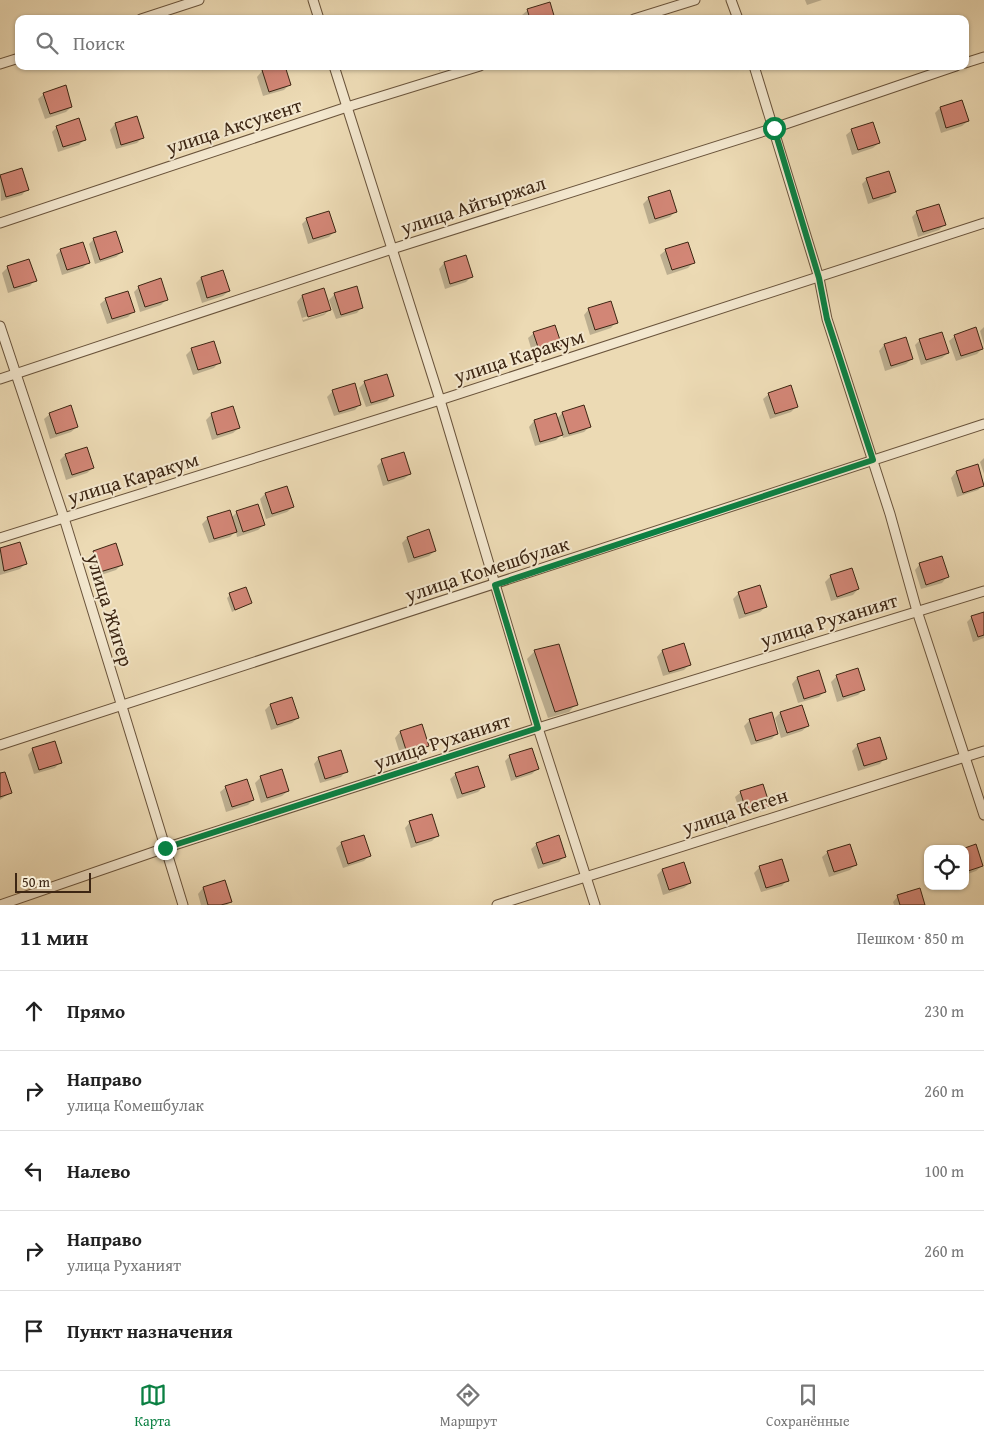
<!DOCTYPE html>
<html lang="ru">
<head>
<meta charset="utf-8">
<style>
	:root { --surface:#fff; --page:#f2f2f2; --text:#222; --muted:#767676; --line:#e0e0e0; --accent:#0b8043 }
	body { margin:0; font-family:"Gentium Book Plus",serif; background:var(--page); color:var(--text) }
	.controls { position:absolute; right:15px; bottom:15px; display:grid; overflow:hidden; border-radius:10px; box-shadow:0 1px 4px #0004 }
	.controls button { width:45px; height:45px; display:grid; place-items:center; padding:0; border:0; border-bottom:1px solid var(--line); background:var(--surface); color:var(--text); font:25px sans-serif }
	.scale { position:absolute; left:15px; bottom:12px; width:76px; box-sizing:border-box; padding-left:5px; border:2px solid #3d2613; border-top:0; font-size:14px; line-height:18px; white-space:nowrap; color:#3d2613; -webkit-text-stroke:4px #f3e7ce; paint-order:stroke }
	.stop { position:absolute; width:15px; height:15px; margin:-11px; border:4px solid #0b8043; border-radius:50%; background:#fff }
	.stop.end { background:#0b8043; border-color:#fff; box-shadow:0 1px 5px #0008 }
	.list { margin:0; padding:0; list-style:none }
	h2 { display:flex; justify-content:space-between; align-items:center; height:65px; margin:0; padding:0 20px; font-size:21px }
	h2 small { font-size:16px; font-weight:400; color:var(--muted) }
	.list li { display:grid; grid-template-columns:32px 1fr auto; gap:15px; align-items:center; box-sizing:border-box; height:80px; padding:0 20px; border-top:1px solid var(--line) }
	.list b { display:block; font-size:19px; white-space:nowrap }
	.list p { margin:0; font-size:16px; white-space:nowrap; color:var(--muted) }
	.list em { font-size:16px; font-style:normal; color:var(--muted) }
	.icon { flex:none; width:28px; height:28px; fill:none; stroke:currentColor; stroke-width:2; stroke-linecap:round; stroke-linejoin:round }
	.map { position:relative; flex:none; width:984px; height:905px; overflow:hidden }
	.search { position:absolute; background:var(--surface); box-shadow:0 1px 4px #0004; left:15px; right:15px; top:15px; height:55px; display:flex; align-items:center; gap:12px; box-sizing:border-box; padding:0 18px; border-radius:10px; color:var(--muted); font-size:19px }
	.sheet { height:465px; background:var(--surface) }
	nav { display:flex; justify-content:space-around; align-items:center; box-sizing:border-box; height:70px; border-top:1px solid var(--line); background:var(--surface); font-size:14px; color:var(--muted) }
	nav a { display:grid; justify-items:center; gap:2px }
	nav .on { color:var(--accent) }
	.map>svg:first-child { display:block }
</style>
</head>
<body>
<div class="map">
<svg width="984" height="905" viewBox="0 0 984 905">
	<rect width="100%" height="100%" fill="#ecdab4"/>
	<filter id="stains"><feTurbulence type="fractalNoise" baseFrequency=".004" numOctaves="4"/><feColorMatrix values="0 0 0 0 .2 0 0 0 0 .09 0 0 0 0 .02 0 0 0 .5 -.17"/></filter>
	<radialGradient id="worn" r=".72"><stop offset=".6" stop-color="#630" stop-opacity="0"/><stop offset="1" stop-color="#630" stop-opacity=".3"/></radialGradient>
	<g fill="#0003" fill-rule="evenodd">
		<polygon points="805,0 822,0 807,5"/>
		<polygon points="528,10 554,19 523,19 522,15"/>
		<polygon points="278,66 290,84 284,90 263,96 257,77 262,71"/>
		<polygon points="438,66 451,66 439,71"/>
		<polygon points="44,94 71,107 66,112 45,119 38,99"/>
		<polygon points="940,108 968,121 962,126 941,133 935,113"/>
		<polygon points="136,117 143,137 137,143 116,149 110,130 115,124"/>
		<polygon points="57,127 84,140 79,145 58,152 52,132"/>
		<polygon points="852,130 879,143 873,148 852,155 846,135"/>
		<polygon points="21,169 27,189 22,195 1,201 0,176"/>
		<polygon points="867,179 894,192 889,197 868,204 862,184"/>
		<polygon points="649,198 676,211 670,217 649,224 643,204"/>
		<polygon points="917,212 944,225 939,230 918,237 912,217"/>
		<polygon points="307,219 334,232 329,237 308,244 302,224"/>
		<polygon points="94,239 122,252 116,257 95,264 89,244"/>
		<polygon points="61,250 88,263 83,268 62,275 56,255"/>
		<polygon points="666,250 693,263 688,268 667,275 660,255"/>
		<polygon points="465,257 472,276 466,282 445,289 439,269 444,263"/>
		<polygon points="8,267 35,280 30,286 8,293 2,273"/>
		<polygon points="222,271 229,291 223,296 202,303 196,283 201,278"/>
		<polygon points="139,287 166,300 161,305 140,312 134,292"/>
		<path d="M323,290L330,309L324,315L303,322L297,302L302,296ZM325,310V313L303,320L302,318Z"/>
		<polygon points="335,294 362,307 357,313 336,319 329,300"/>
		<polygon points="106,299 133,312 128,317 107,324 100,304"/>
		<polygon points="589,309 616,322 611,328 590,335 584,315"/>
		<polygon points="984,327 984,345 980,331"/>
		<polygon points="534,333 561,346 555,351 534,358 528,338"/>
		<polygon points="955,336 982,349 977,354 956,361 949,341"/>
		<polygon points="905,339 912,359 906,364 885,371 879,351 884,345"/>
		<polygon points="920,340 948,353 942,358 921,365 915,345"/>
		<polygon points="192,349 219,362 214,368 193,375 186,355"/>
		<polygon points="365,382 392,395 387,401 366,407 359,388"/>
		<polygon points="333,391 360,404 355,410 334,416 327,397"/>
		<polygon points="769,394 796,407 791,412 770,419 763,399"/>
		<polygon points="232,408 239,428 233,433 212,440 206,420 211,415"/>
		<polygon points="562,413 590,426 584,432 563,438 562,434 556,440 535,446 529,427 534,421 555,415 557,419"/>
		<polygon points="50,414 77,427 71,432 50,439 44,419"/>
		<polygon points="65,455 93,468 87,473 66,480 60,460"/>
		<polygon points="984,458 984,474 980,462"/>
		<polygon points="382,461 410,474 404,479 383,486 377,466"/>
		<polygon points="978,465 984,485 978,490 957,497 951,478 956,472"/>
		<polygon points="265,494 293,507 287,512 266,519 260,499"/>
		<polygon points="237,512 264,525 258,530 237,537 236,531 230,537 209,543 202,524 208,518 231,518"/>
		<polygon points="407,538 435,551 429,556 408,563 402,543"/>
		<polygon points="19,544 25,564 20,569 0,575 0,550"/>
		<polygon points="94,552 121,565 116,570 95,577 89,557"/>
		<polygon points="920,564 947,577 942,583 921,589 915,570"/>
		<polygon points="831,576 858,589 853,595 831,601 825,582"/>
		<polygon points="760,587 766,607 760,612 739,619 733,599 738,594"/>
		<polygon points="230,595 251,603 232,612 227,598"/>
		<polygon points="984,613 984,638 973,642 967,622 972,617"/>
		<polygon points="535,651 576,704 569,712 548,718 527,659"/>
		<polygon points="662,651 690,664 684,670 663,676 657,657"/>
		<polygon points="819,671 825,691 819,697 798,703 792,684 797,678"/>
		<polygon points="837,676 864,689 858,695 837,702 831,682"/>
		<polygon points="291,698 298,718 292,723 271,730 265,710 270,705"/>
		<polygon points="780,713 808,726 802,731 781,738 775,718"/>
		<polygon points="750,720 777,733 772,739 751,745 744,726"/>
		<polygon points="422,726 428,745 422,751 401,757 395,738 400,732"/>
		<polygon points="858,745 885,758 880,764 858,771 852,751"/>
		<polygon points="33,749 60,762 55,768 34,774 28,755"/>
		<polygon points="510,756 537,769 532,774 511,781 505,761"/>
		<polygon points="319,758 346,771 341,777 320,783 314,764"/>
		<polygon points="281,771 288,791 282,796 261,803 255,783 260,778"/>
		<polygon points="0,774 10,793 0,800"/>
		<polygon points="456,774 483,787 478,792 457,799 450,779"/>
		<polygon points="226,787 253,800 248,805 226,812 220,792"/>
		<polygon points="741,792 768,805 763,811 742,817 735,797"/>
		<polygon points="410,822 437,836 432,841 411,848 405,828"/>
		<polygon points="342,843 369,856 364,861 343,868 336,848"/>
		<polygon points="537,844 564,857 559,862 538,869 531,849"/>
		<polygon points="965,849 982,866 976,871 965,875"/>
		<polygon points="828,852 855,865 850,870 829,877 822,857"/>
		<polygon points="760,867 787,880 782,886 761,892 754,873"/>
		<polygon points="662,870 690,883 684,888 663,895 657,875"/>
		<polygon points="224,882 231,901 227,905 201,905 198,894 203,888"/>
		<polygon points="898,896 924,905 894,905 893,902"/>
	</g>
	<g fill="#d28676" stroke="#3d2613">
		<polygon points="550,2 555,19 530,19 527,9"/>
		<polygon points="274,66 285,66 291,85 269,92 262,70"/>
		<polygon points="66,85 72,107 50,114 43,93"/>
		<polygon points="962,100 969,121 946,128 940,107"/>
		<polygon points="137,116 144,138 121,145 115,123"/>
		<polygon points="79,118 86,140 63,147 56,126"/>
		<polygon points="873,122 880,143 858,150 851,129"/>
		<polygon points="22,168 29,190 6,197 0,175"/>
		<polygon points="889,171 896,192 873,199 866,178"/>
		<polygon points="670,190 677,212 655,219 648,197"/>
		<polygon points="939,204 946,225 923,232 916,211"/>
		<polygon points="329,211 336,232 313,239 306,218"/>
		<polygon points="116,231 123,252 100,260 93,238"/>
		<polygon points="83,242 90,263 67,270 60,249"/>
		<polygon points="688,242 695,263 672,270 665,249"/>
		<polygon points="466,255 473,277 450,284 444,262"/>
		<polygon points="29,259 37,281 14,288 7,266"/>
		<polygon points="223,270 230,291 207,298 201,277"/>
		<polygon points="161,278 168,300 145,307 138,286"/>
		<polygon points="357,286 363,308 341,315 334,293"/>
		<polygon points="324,288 331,310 308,317 302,295"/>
		<polygon points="128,291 135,312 112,319 105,298"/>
		<polygon points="611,301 618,323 595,330 588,308"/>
		<polygon points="555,325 562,346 540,353 533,332"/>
		<polygon points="976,327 983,349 961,356 954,335"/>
		<polygon points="942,332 949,353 926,360 919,339"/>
		<polygon points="906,337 913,359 891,366 884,344"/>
		<polygon points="214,341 221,363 198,370 191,348"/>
		<polygon points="387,374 394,396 371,403 364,381"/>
		<polygon points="355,383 361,405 339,412 332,390"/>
		<polygon points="791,385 798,407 775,414 768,393"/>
		<polygon points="71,405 78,427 56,434 49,413"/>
		<polygon points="584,405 591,427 569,434 562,412"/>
		<polygon points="233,406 240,428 217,435 211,413"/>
		<polygon points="556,413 563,435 540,442 534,420"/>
		<polygon points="87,447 94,468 72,475 65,454"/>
		<polygon points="404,452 411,474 388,481 381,459"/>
		<polygon points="978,464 984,486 963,493 956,471"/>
		<polygon points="287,486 294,507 272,514 265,493"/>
		<polygon points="258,504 265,525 243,532 236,511"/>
		<polygon points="230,510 237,532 214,539 207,517"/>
		<polygon points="429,529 436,551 414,558 407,537"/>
		<polygon points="20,542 27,564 4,571 0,548"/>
		<polygon points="116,543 123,565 100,572 93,551"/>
		<polygon points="942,556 949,577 926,585 919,563"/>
		<polygon points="852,568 859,589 837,597 830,575"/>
		<polygon points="760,585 767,607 745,614 738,592"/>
		<polygon points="246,587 252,603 235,610 229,593"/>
		<polygon points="984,612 984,635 978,637 971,616"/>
		<polygon points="684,643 691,665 669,672 662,650"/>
		<polygon points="559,644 578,705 555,712 534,650"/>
		<polygon points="858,668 865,690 843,697 836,675"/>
		<polygon points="819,670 826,692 804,699 797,677"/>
		<polygon points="292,697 299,718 277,725 270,704"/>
		<polygon points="802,705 809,726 787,733 780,712"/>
		<polygon points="772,712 778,734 756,741 749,719"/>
		<polygon points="422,724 429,746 407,753 400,731"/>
		<polygon points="880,737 887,759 864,766 857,744"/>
		<polygon points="55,741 62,763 39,770 32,748"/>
		<polygon points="532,748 539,769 516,777 509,755"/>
		<polygon points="341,750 348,772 325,779 318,757"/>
		<polygon points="478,766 485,787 462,794 455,773"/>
		<polygon points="282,769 289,791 267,798 260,776"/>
		<polygon points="5,772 12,793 0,797 0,773"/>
		<polygon points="247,779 254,800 232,807 225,786"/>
		<polygon points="763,784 770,806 747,813 740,791"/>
		<polygon points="432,814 439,836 416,843 409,821"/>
		<polygon points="364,835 371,856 348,864 341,842"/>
		<polygon points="559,835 566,857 543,864 536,843"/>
		<polygon points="850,844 857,865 834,872 827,851"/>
		<polygon points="976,844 983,866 965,872 965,849 962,849"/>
		<polygon points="782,859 789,881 766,888 759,866"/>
		<polygon points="684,862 691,883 669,890 662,869"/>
		<polygon points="225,880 232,902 221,905 208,905 203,887"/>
		<polygon points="920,888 925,905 900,905 897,895"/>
	</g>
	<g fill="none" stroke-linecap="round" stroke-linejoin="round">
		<defs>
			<g id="street">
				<polyline points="313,0 319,19"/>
				<polyline points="731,0 738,19"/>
				<polyline points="141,19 199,0"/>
				<polyline points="634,19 695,0"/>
				<polyline points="965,63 984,57"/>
				<polyline points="0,64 19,58"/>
				<polyline points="334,66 440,400 538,728 595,905"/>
				<polyline points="754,66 819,278 827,319 890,514 917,611 984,815"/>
				<polyline points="0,223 347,107 480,66"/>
				<polyline points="0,326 64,518 183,905"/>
				<polyline points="0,379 392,249 774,128 956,66"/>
				<polyline points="0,538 440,400 984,223"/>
				<polyline points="0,745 984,424"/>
				<polyline points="0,905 165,848 538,728 984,591"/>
				<polyline points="497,905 984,751"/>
			</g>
		</defs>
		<use href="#street" stroke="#69533b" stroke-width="11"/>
		<use href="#street" stroke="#f3e7ce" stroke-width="9"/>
	</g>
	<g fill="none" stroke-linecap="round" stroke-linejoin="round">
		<polyline stroke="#0b8043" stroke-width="6" points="165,848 538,728 495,585 873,460 827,319 819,278 774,128"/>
	</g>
	<g text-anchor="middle" stroke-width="4" stroke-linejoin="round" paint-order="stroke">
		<g font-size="20" fill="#3d2613" stroke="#f3e7ce">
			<text transform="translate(234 126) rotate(-18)" y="7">улица Аксукент</text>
			<text transform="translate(473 205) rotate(-18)" y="7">улица Айгыржал</text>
			<text transform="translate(519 356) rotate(-18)" y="7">улица Каракум</text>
			<text transform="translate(133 478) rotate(-17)" y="7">улица Каракум</text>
			<text transform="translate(487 569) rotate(-18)" y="7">улица Комешбулак</text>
			<text transform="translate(110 610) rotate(73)" y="7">улица Жигер</text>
			<text transform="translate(829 620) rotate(-17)" y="7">улица Руханият</text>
			<text transform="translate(442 741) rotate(-18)" y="7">улица Руханият</text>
			<text transform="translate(735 811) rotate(-18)" y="7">улица Кеген</text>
		</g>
	</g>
	<rect width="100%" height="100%" filter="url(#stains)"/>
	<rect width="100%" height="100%" fill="url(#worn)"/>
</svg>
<div class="controls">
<button><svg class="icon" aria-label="locate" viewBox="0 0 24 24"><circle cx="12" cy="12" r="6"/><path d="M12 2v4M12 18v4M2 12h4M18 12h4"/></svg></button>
</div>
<div class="scale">50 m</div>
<div class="stop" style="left:774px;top:128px"></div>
<div class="stop end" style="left:165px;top:848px"></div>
<div class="search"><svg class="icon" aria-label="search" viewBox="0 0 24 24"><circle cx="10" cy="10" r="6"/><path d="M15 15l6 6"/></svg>Поиск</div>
</div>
<section class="sheet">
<h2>11 мин<small>Пешком · 850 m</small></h2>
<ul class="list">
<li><svg class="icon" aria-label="ahead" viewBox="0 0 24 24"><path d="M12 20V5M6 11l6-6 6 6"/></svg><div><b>Прямо</b></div><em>230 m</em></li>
<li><svg class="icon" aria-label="right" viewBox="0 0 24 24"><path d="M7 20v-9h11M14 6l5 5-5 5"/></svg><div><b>Направо</b><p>улица Комешбулак</p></div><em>260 m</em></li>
<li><svg class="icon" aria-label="left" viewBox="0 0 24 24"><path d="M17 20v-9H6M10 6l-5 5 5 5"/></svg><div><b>Налево</b></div><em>100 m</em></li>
<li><svg class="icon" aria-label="right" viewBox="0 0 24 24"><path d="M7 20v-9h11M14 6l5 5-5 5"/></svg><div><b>Направо</b><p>улица Руханият</p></div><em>260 m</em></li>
<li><svg class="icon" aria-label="arrive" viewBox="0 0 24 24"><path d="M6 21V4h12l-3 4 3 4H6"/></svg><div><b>Пункт назначения</b></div></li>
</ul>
</section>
<nav>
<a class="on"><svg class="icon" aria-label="map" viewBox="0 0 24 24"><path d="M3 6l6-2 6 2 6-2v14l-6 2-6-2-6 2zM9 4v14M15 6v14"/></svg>Карта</a>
<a><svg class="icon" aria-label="directions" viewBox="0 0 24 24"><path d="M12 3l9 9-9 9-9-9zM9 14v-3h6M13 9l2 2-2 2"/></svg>Маршрут</a>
<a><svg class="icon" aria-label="saved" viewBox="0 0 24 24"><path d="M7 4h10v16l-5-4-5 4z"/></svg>Сохранённые</a>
</nav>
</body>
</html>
